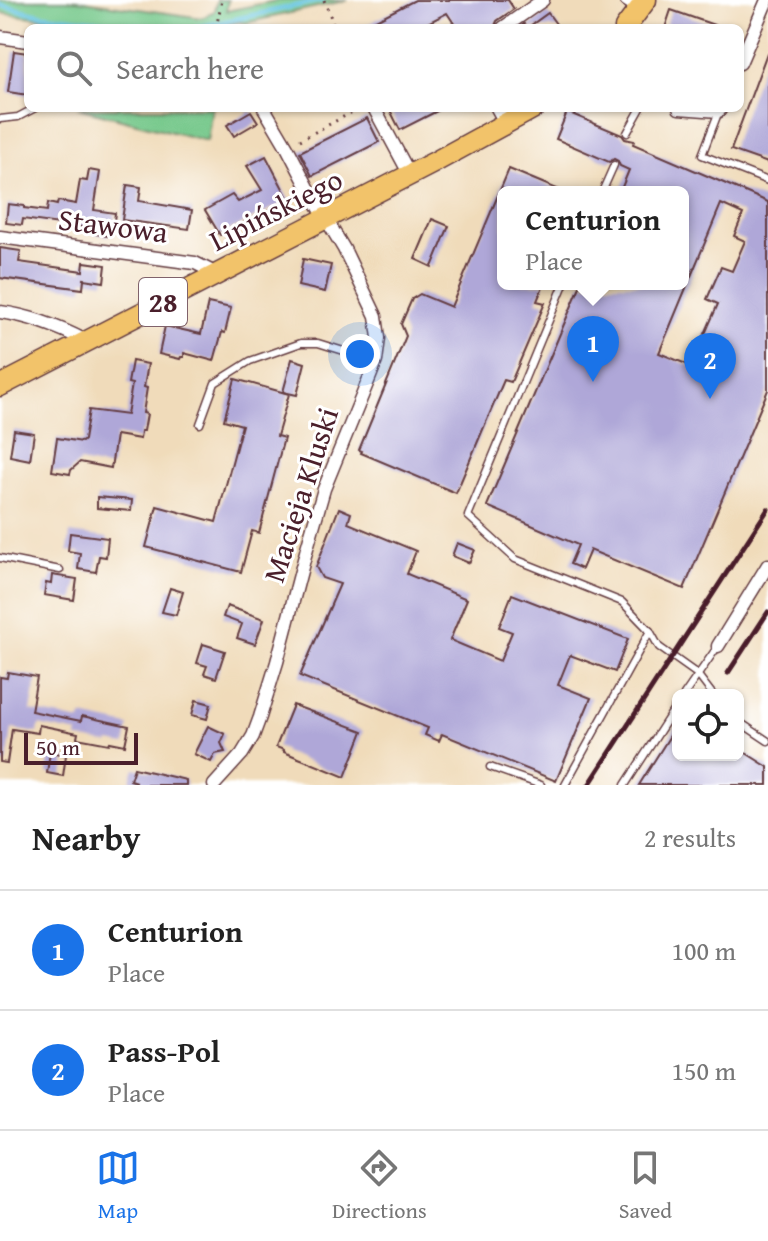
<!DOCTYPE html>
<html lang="en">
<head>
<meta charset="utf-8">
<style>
	:root { --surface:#fff; --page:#f2f2f2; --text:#222; --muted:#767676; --line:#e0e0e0; --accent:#1a73e8 }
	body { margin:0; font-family:"Gentium Book Plus",serif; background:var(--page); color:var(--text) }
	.controls { position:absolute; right:24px; bottom:24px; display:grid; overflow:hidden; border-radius:12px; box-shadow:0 2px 6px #0004 }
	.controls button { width:72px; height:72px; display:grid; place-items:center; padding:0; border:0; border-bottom:2px solid var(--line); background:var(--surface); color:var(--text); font:40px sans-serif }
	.scale { position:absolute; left:24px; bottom:20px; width:114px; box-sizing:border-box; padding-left:8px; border:4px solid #4a1f2b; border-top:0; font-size:22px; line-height:28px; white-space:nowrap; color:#4a1f2b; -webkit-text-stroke:6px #fff; paint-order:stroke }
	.you { position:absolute; left:360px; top:354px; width:28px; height:28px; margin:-20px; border:6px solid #fff; border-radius:50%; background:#1a73e8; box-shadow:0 0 0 12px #1a73e833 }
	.badge { display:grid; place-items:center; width:52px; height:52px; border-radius:50%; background:var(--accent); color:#fff; font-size:26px; font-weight:700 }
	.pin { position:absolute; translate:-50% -66px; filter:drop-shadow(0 2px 4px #0008) }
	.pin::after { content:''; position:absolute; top:42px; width:28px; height:24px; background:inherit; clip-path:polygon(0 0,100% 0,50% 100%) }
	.popup { position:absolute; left:497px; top:186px; width:192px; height:104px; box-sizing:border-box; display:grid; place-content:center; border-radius:12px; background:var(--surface); filter:drop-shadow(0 2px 6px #0005); font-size:26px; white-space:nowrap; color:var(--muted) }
	.popup b { font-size:30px; color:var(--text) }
	.popup::after { content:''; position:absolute; left:50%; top:100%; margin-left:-16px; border:16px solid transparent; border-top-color:var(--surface) }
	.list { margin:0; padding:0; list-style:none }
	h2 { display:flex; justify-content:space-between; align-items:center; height:104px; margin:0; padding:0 32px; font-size:34px }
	h2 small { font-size:26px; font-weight:400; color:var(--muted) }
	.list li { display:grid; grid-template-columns:52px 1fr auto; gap:24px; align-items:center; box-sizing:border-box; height:120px; padding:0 32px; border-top:2px solid var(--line) }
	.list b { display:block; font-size:30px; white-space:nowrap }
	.list p { margin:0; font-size:26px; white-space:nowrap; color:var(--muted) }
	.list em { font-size:26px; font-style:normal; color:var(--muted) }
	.icon { flex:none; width:44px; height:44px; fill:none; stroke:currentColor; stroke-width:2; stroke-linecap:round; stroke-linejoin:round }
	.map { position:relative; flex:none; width:768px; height:785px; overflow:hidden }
	.search { position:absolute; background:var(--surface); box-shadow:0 2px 6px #0004; left:24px; right:24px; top:24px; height:88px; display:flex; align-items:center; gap:20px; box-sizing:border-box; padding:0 28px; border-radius:12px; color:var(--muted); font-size:30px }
	.sheet { height:344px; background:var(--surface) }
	nav { display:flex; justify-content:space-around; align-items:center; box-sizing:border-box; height:112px; border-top:2px solid var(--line); background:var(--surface); font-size:22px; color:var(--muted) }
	nav a { display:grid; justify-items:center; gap:4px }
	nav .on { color:var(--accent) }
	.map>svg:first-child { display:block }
</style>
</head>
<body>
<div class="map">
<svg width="768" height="785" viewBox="0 0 768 785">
	<rect width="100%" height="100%" fill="#fff"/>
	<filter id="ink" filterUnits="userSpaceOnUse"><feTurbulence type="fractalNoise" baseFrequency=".0125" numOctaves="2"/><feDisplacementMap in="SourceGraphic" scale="16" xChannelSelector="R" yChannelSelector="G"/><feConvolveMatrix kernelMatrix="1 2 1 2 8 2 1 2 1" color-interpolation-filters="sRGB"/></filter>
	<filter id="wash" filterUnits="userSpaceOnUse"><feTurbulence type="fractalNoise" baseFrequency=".006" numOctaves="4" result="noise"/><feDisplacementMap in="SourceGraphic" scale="32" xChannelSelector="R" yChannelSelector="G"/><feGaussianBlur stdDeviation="1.8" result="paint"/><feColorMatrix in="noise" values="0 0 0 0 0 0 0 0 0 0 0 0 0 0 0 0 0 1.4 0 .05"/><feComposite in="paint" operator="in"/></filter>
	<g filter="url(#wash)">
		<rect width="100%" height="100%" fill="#f0dbba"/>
		<g fill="#75c88a" stroke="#60745a" stroke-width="2">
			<polygon points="0,0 76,0 202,18 214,11 217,0 228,0 226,11 280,0 348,0 246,23 240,22 210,28 119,28 83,21 74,22 0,13"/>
			<polygon points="78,108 212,108 207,141"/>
		</g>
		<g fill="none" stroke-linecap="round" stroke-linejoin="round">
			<g stroke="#62c3e0" stroke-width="5">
				<polyline points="0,5 43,15 152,28"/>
				<polyline points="195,28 323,0"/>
			</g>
		</g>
		<g id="blocks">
			<g fill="#afa7d8" fill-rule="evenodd">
				<polygon points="415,0 508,0 514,9 497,21 494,28 457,28 447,13 418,28 360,28"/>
				<polygon points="671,10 717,26 717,28 665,28"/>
				<polygon points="548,13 559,28 519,28 524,24 527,28"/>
				<polygon points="14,51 28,53 28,95 8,92"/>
				<polygon points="767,53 768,53 768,163 731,150"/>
				<polygon points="389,108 443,108 400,130"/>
				<polygon points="251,111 258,122 234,136 227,125"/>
				<path d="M567,112L622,135L625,139L634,141L633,144L768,202V390L684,589L590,550L582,569L570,564L578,545L487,506L581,284H683V192H620L629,170L620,166L618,161L614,159L609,162L556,139ZM721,204L743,214L734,236L745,241L732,271L721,267L707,299L718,304L691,366L659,353Z"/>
				<polygon points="367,118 379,142 312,176 300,152"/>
				<polygon points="266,156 289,200 220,235 205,210 232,195 238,202 262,190 247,166"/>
				<polygon points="509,169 564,192 503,192 503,284 544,284 537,301 545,303 511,382 504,380 456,493 361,453 362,451 359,450 406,336 401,324 412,299 420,294 451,307"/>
				<polygon points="89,170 100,172 94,210 115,213 113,228 109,228 108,236 90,233 90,228 23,219 22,225 6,223 8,204 24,206 24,208 47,211 48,203 57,205 58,201 76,204 80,180 87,181"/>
				<polygon points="127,185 141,187 139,201 192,210 189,229 122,220"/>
				<polygon points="432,219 449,226 432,267 415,259"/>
				<polygon points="0,248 21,251 19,262 83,271 84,262 106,265 104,282 84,279 83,289 0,278"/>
				<polygon points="303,259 331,265 325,292 298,286"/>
				<polygon points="208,303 231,308 225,333 222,332 214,361 184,353 184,357 181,357 180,359 159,354 165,326 201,334"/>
				<polygon points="292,359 305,363 297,395 283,392"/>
				<polygon points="132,361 148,364 144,387 147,388 143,413 147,414 144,431 141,431 140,439 116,435 111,468 80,462 71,470 70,474 52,471 57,438 82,442 84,440 89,410 127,415 132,384 128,383"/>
				<polygon points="235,379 289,394 277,436 284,438 259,533 252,531 241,572 146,547 157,506 216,522 242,425 224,420"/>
				<polygon points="14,430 34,433 30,460 10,456"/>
				<polygon points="97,497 132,500 131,511 97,508"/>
				<polygon points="339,508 351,513 348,523 416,551 407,574 467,599 450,640 500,661 512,632 499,627 512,594 628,639 615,672 570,655 558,685 591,698 556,781 442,734 439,741 425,735 428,728 300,676 340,584 322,578 316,567"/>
				<polygon points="70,533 108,538 106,557 99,556 96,572 78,569 80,553 68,551"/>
				<polygon points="457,543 475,550 469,563 452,556"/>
				<polygon points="52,575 77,579 74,600 44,595 46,583 51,584"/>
				<polygon points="170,588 183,592 176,615 162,612"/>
				<polygon points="227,606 264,619 255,644 237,638 242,624 223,617"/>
				<polygon points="203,644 225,651 216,678 204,674 207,666 197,663"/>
				<polygon points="8,672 37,677 31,711 81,721 82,716 129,726 125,745 110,742 109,744 77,738 78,733 39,725 38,733 12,729 7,763 0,762 0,677 7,678"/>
				<polygon points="196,700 211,704 207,719 192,715"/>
				<polygon points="293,705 363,731 345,777 284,752 284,750 276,747"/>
				<polygon points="678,723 678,755 738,755 738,748 768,767 768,785 639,785"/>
				<polygon points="208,726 225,734 221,743 225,752 215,754 211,762 194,754"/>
				<polygon points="50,752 66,755 63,776 47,773"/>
				<polygon points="134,768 186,780 186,785 135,785 136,782 130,780"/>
			</g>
		</g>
	</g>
	<g filter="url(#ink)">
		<use href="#blocks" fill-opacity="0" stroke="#633b40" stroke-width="2"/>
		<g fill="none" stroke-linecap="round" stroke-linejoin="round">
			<defs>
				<g id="lane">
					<polyline points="719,111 702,155 768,181"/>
					<polyline points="0,119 18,117 35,108"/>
					<polyline points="627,133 641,108"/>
					<polyline points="602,192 614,165"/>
					<polyline points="564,284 468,516 515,559 622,602 650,631 659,647 697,674 713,695"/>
					<polyline points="200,424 215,383 250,361 301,343 318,343 376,361"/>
					<polyline points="0,558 60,570"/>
					<polyline points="684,695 718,646"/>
					<polyline points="738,721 768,741"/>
					<polyline points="490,767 541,785"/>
					<polyline points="565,785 650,631"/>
					<polyline points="625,785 678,703"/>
				</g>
				<g id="street">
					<polyline points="626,0 640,9"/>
					<polyline points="503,28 543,0"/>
					<polyline points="0,37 28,41"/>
					<polyline points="740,63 767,0"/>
					<polyline points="374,108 410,175"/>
					<polyline points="497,108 506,124"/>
					<polyline points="679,108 719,111 721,108"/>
					<polyline points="0,237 195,263 217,274"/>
					<path d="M0,312C31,316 59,327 86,341"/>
					<polyline points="718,646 768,565"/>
					<polyline points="214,785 242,754 253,736 260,717 277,662 307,548 324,489 371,374 376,361 379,338 376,316 344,249 313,197 287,147 264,108"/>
				</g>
				<g id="primary">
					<polyline points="625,28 646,0"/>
					<polyline points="0,386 433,163 534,108"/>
				</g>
			</defs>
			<use href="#lane" stroke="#633b40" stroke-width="9"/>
			<use href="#street" stroke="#633b40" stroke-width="15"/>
			<use href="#primary" stroke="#633b40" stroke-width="23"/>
			<g stroke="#633b40" stroke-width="3" stroke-dasharray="2 6" stroke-linecap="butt">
				<polyline points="324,0 335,28"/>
				<polyline points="216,28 222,0"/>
				<polyline points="300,140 360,108"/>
			</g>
			<use href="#lane" stroke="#fff" stroke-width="6"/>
			<use href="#street" stroke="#fff" stroke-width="12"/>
			<use href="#primary" stroke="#f2c36a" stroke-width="20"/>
			<g stroke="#4a1f2b" stroke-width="5">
				<polyline points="728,673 768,612"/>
				<polyline points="589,785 768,509"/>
			</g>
		</g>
	</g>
	<g text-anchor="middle" stroke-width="6" stroke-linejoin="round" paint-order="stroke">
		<rect fill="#fff" stroke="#80626b" stroke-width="2" x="139" y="278" width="48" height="48" rx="6"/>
		<g font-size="28" font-weight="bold" fill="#4a1f2b">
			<text x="163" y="312">28</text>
		</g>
		<g font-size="30" fill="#4a1f2b" stroke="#fff">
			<text transform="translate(276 210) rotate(-27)" y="10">Lipińskiego</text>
			<text transform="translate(113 226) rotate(7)" y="10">Stawowa</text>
			<text transform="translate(301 495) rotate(-72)" y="10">Macieja Kluski</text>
		</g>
	</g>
</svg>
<div class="controls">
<button><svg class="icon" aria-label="locate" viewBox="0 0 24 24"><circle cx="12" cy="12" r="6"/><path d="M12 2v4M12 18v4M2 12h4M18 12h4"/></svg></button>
</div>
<div class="scale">50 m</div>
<div class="you"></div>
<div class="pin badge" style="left:593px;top:382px">1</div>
<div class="popup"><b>Centurion</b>Place</div>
<div class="pin badge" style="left:710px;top:399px">2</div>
<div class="search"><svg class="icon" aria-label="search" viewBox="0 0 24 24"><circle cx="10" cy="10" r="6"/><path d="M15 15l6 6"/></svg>Search here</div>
</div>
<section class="sheet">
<h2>Nearby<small>2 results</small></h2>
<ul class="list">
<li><span class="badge">1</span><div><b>Centurion</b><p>Place</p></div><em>100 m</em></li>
<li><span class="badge">2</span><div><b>Pass-Pol</b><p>Place</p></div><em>150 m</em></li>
</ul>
</section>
<nav>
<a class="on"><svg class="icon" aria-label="map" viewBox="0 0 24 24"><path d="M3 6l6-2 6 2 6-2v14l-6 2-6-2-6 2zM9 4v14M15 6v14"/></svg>Map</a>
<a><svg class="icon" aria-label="directions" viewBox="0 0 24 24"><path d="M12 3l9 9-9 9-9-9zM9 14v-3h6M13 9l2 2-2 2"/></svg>Directions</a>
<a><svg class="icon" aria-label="saved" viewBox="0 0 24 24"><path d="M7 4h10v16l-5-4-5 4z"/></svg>Saved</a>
</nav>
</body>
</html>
